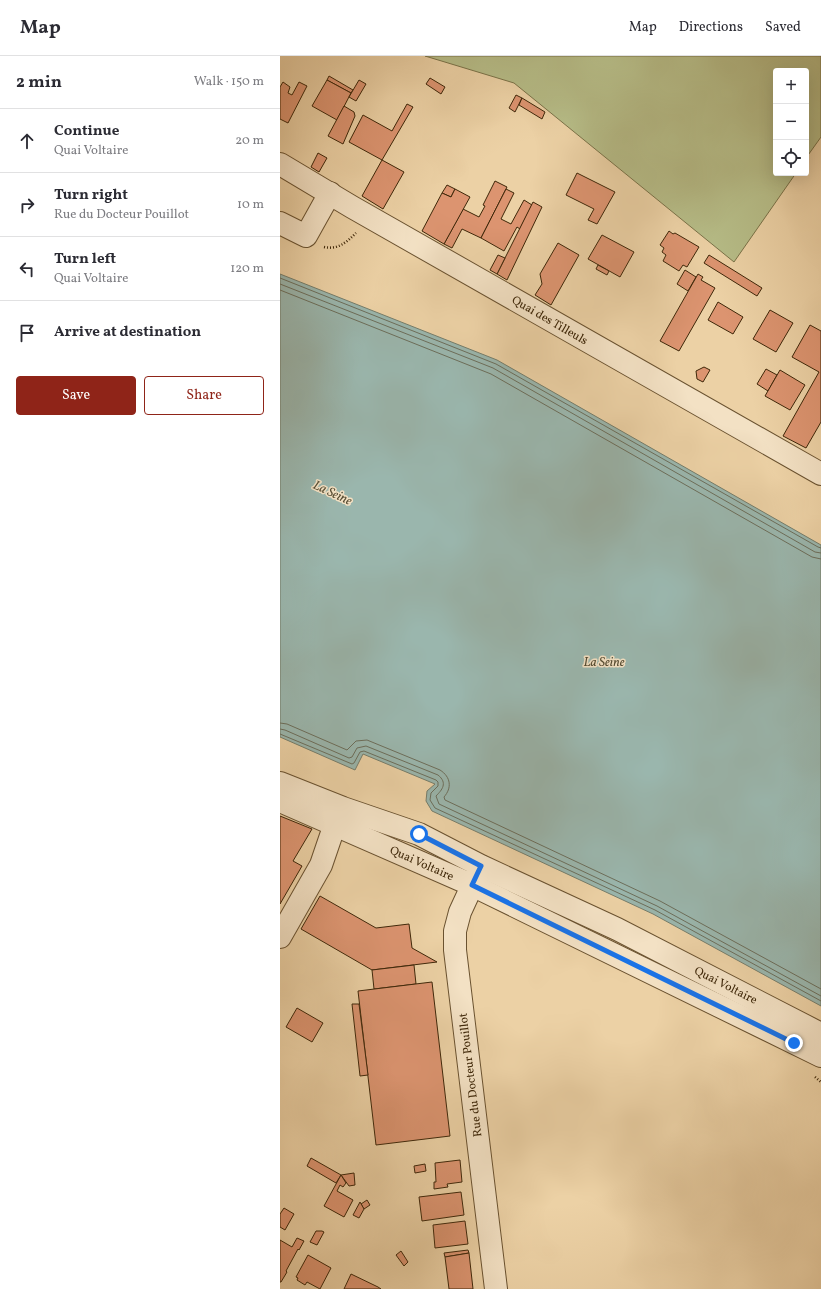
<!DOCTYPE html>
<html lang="en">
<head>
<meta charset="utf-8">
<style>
	:root { --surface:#fff; --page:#f2f2f3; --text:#2b2b33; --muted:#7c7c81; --line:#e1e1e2; --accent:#8f2418 }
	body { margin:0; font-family:Vollkorn,serif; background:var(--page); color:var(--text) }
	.controls { position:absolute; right:12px; top:12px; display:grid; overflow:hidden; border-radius:4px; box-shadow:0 4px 16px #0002 }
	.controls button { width:36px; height:36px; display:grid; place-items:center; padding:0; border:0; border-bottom:1px solid var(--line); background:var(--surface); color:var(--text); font:20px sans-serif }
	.stop { position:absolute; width:12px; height:12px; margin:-9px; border:3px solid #1a73e8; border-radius:50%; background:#fff }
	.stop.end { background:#1a73e8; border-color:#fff; box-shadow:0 1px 4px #0008 }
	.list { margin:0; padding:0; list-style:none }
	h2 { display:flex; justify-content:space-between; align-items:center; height:52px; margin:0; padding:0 16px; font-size:17px }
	h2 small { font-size:13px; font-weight:400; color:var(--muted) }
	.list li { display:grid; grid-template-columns:26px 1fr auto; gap:12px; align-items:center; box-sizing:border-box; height:64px; padding:0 16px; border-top:1px solid var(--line) }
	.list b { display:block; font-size:15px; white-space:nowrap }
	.list p { margin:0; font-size:13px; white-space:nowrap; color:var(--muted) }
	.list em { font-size:13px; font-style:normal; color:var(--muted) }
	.actions { display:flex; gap:8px; padding:12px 16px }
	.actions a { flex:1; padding:9px 0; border:1px solid var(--accent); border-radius:4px; text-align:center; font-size:14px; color:var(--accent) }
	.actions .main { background:var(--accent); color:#fff }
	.icon { flex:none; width:22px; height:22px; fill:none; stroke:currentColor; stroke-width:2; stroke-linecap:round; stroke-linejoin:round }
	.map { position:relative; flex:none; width:541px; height:1233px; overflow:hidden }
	header { display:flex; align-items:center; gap:24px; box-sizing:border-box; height:56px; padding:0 20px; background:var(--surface); border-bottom:1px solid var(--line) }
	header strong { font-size:19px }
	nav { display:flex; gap:22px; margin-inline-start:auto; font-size:14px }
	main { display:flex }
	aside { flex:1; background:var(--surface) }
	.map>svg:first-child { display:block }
</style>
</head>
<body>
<header>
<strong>Map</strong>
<nav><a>Map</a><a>Directions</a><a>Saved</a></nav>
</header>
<main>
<aside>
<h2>2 min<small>Walk · 150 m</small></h2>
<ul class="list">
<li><svg class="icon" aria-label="ahead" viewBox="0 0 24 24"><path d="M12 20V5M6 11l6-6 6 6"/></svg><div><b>Continue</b><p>Quai Voltaire</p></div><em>20 m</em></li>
<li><svg class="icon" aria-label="right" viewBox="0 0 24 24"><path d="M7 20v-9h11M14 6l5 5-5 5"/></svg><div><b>Turn right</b><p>Rue du Docteur Pouillot</p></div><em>10 m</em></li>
<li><svg class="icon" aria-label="left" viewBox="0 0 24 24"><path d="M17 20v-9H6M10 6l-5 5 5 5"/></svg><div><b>Turn left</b><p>Quai Voltaire</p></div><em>120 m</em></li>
<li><svg class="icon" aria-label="arrive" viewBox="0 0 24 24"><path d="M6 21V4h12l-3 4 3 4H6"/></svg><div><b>Arrive at destination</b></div></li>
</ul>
<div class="actions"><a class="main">Save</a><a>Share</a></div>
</aside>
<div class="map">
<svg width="541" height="1233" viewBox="0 0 541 1233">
	<rect width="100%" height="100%" fill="#ecd1a5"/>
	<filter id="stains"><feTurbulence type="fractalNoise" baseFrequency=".005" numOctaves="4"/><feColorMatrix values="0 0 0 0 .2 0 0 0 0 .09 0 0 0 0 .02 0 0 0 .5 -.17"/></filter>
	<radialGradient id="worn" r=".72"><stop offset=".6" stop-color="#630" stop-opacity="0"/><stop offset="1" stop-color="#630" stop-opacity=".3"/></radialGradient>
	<polygon fill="#b6bc87" stroke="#7a7248" points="145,0 541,0 541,81 526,102 526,15 496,15 496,117 516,117 454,206 234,27"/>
	<polygon fill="#9ab6ad" stroke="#757d6b" points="0,218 217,304 541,489 541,950 373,858 152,755 146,745 147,735 155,728 83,698 75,714 0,681"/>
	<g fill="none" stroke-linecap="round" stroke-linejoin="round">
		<g stroke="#6c6e5b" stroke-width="1">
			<polyline points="0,222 216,308 538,491 541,492"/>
			<polyline points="0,228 213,312 535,496 541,497"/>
			<polyline points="0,234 211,318 532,501 541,503"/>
			<path d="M0,667L7,668L67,694L76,685L87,684L160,714C171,721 172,732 164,741L165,744L380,845L541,933"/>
			<path d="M0,673L5,674L69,702L72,701L77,692L86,690L158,719C168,727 162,734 156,740L159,748L377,850L541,940"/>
			<polyline points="0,678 72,708 74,707 80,696 84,695 156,724 158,726 158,730 151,737 150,744 155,752 375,854 541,945"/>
		</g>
	</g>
	<g fill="#dc9470" stroke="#3e2709">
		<polygon points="49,20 73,34 71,37 47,24"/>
		<polygon points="150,22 165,31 161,38 146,28"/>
		<polygon points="47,24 71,37 57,64 32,50"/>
		<polygon points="79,24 86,28 76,45 69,41"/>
		<polygon points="3,26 10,31 8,37 12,39 19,26 27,30 8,67 0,63 0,31"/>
		<polygon points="236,39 242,42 235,56 229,52"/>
		<polygon points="242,42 265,56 262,63 239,49"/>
		<polygon points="127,48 133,51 102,104 69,86 83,59 112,75"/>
		<polygon points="64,50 74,56 75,60 63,88 48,80"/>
		<polygon points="38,97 47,102 39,116 31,111"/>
		<polygon points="102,104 124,116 103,153 82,140"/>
		<polygon points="297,117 335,136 317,168 308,164 314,153 286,139"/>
		<polygon points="215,125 227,131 201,182 182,173 172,192 164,188 183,153 199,161 205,150 203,149"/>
		<polygon points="167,129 175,133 171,141 162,137"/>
		<polygon points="175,133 190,141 164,188 142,175 162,137 171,141"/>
		<polygon points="226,133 234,137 221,163 231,168 244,144 252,149 240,173 237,171 224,195 201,182"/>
		<polygon points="253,146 262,151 227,224 217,218"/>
		<polygon points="389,175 393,178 395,177 419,191 407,211 403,209 399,215 383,205 386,199 382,196 384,192 380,189"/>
		<polygon points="322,179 354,196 340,221 308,203"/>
		<polygon points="278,187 299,199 271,249 255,239 262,228 260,218"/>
		<polygon points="218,199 225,202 217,218 210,214"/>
		<polygon points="429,199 482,232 477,240 424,207"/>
		<polygon points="318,209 329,215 327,219 316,213"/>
		<polygon points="405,214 416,221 408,235 397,228"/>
		<polygon points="418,218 423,221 421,224 435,232 399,295 380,285"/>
		<polygon points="438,246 463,261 453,278 428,264"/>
		<polygon points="490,254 513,267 496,296 473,283"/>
		<polygon points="530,269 541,275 541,366 526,392 503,380 539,316 512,301"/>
		<polygon points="424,311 430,314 423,326 417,323 416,315"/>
		<polygon points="486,313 497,319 488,335 477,328"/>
		<polygon points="500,314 525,329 510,354 485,340"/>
		<polygon points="0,760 32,773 13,805 22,810 0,848"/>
		<polygon points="40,840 96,872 129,868 132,892 157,906 92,914 21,873"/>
		<polygon points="134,909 136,928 94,933 92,914"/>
		<polygon points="152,926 170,1080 96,1089 78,935"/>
		<polygon points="72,948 79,948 88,1019 80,1020"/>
		<polygon points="17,952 43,967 32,986 6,971"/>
		<polygon points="31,1102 61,1119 56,1127 27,1110"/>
		<polygon points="180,1104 182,1126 167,1128 168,1131 154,1133 154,1126 156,1126 155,1107"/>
		<polygon points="145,1108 146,1115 135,1117 134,1110"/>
		<polygon points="74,1117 75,1129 69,1130 61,1119"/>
		<polygon points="61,1119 66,1127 63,1131 60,1129 57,1135 73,1144 64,1161 44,1150"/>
		<polygon points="181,1136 184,1159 142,1165 139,1141"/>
		<polygon points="87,1144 90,1149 84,1153 81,1148"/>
		<polygon points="80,1146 84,1153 79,1162 73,1159"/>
		<polygon points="4,1152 14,1158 5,1174 0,1171 0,1158"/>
		<polygon points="185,1165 188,1188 155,1192 153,1169"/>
		<polygon points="36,1175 42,1175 44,1176 37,1189 30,1186"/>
		<polygon points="17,1182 24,1185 19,1194 18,1193 6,1215 7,1216 1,1226 0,1226 0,1184 12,1191"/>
		<polygon points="188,1194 189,1197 165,1201 164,1197"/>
		<polygon points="121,1195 128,1206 124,1210 116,1199"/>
		<polygon points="189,1197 193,1233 169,1233 165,1201"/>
		<polygon points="28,1199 51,1212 40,1233 27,1226 25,1229 17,1224 18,1222 16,1221"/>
		<polygon points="71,1218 98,1231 101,1233 64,1233"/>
	</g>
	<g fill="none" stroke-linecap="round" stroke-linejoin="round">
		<defs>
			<g id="minor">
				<polyline points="0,108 72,151 541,418"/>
				<polyline points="0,167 26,180 50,137"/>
				<polyline points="0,727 63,752 139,778 201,810 337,873 541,978"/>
				<polyline points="0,745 192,829 541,1000"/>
				<polyline points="198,817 180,856 175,875 175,894 216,1233"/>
				<polyline points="0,881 41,809 55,768 61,755"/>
			</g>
		</defs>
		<use href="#minor" stroke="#6a5230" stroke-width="24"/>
		<g stroke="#3e2709" stroke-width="2.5" stroke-dasharray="1 2" stroke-linecap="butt">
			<path d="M44,191C58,194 67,186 76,177"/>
			<polyline points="535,1021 541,1026"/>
		</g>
		<use href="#minor" stroke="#f3e1c4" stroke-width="22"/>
	</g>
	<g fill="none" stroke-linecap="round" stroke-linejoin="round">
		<polyline stroke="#1a73e8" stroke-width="5" points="139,778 201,810 192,829 514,987"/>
	</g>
	<g text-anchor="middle" stroke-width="3" stroke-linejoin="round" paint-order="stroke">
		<g font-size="12" fill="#3e2709" stroke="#f3e1c4">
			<text transform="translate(270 264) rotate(30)" y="4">Quai des Tilleuls</text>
			<text transform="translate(142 807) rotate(24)" y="4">Quai Voltaire</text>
			<text transform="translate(446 929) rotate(27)" y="4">Quai Voltaire</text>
			<text transform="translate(190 1019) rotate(-97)" y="4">Rue du Docteur Pouillot</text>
		</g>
		<g font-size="13" font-style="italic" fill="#554b32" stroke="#f3e1c4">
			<text transform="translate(53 436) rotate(25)" y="5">La Seine</text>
			<text x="324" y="610">La Seine</text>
		</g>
	</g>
	<rect width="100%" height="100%" filter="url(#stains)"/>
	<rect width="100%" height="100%" fill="url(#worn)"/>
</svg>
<div class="controls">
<button>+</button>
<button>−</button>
<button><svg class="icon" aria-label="locate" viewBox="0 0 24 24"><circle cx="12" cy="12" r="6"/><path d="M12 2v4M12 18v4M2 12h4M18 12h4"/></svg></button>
</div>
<div class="stop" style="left:139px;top:778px"></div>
<div class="stop end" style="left:514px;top:987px"></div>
</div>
</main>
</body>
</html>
